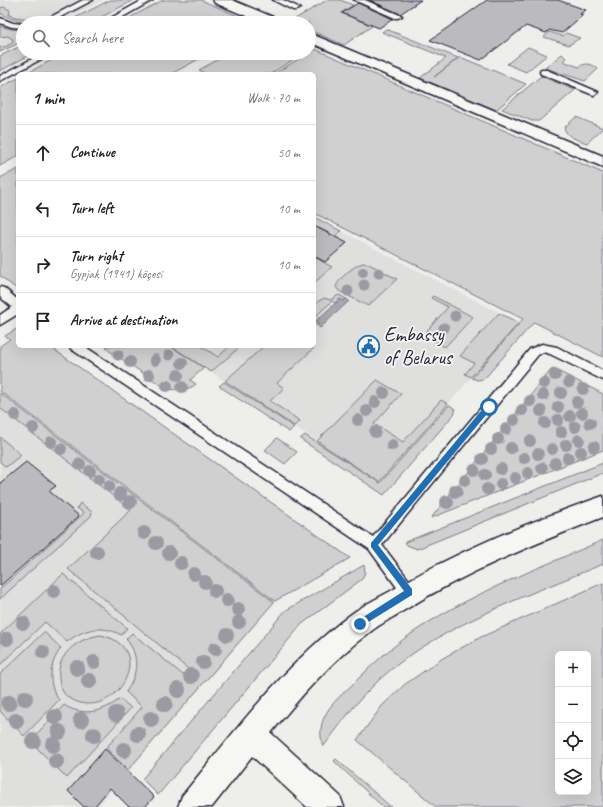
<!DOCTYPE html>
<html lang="en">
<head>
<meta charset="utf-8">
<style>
	:root { --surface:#fff; --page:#f6f6f6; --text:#222; --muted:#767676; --line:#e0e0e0 }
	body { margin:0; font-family:Caveat,sans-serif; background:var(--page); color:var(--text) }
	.controls { position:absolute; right:12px; bottom:12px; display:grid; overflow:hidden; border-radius:6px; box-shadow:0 4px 16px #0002 }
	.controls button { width:36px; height:36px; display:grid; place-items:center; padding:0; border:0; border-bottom:1px solid var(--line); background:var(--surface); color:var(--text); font:20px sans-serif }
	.stop { position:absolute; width:12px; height:12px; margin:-9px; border:3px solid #1f6fb2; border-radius:50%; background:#fff }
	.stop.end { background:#1f6fb2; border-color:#fff; box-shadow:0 1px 4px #0008 }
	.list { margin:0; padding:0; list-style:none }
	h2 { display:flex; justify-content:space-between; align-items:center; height:52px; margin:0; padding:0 16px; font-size:17px }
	h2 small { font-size:13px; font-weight:400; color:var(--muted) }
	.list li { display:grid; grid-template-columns:26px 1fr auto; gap:12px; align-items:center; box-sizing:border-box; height:56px; padding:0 16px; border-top:1px solid var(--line) }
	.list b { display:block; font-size:15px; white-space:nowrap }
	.list p { margin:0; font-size:13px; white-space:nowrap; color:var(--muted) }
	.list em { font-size:13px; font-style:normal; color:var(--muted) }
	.icon { flex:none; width:22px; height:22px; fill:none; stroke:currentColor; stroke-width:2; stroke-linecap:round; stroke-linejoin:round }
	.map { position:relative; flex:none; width:603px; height:807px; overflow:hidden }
	.search { position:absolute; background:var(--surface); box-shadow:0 4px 16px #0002; left:16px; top:16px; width:300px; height:44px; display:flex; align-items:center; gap:10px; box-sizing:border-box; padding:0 14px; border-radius:22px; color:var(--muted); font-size:15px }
	.panel { position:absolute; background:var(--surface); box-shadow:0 4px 16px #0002; left:16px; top:72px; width:300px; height:276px; border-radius:6px }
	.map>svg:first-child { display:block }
</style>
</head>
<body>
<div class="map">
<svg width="603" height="807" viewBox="0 0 603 807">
	<rect width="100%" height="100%" fill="#eeeeeb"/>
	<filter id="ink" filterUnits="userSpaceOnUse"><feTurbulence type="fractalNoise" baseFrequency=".025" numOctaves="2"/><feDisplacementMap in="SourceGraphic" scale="8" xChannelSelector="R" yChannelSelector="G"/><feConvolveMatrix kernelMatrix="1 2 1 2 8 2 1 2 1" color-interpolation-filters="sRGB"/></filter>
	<g filter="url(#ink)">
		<g fill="#dfdfde">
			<polygon points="0,0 103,0 58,23 23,23 23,41 0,52"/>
			<polygon points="314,217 519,323 380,482 171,346 314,346"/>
			<polygon points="0,392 275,602 97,807 0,807"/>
		</g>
		<g fill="#d0d0d1" stroke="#797986" fill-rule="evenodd">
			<polygon points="110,0 134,0 90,23 65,23"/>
			<polygon points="163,0 201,0 254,23 120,23"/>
			<polygon points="327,0 340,0 353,5 341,13 372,26 344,45 309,30 309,23 290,22"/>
			<path d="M4,7L10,10L9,15C19,19 29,17 39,22C23,24 14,20 0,13V8Z"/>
			<polygon points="0,26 11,29 23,30 23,41 0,52 0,47 5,47 12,43 13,39 7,36 0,37"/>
			<polygon points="386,29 458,58 434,77 460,57 526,84 496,110 420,78 446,58 382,32"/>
			<polygon points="549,32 563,36 566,33 580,38 569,45 544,37"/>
			<polygon points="23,45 23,53 33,53 0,71 0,56"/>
			<polygon points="528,47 547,55 526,72 507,64"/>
			<polygon points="315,49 603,173 603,357 534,322 484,379 477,380 472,378 523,319 314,213 314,74 274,74"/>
			<polygon points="64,53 210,53 171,74 26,74"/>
			<polygon points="230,53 304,53 270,74 206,74 199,70"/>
			<path d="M562,54L566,58L563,61L579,67C585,62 593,64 598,69L585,81L545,68Z"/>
			<polygon points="541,76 575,90 539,121 532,121 502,109"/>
			<polygon points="18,78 18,156 0,166 0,88"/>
			<path d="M576,117L603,128L587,143C579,140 567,138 564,128Z"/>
			<polygon points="18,169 18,290 0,276 0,178"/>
			<polygon points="314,217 341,231 335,236 319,228 314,232"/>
			<polygon points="314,257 332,267 314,283"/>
			<path d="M363,263L369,264L397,279L368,306L339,291L336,287C338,279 354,265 363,263Z"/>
			<polygon points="339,295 346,299 343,301 340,299 335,303 332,301 317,315 320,317 316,321 319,323 317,325 314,324 314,304 324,298 330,300"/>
			<polygon points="433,296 473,317 445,347 423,335 448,307 431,298"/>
			<polygon points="499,313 519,323 471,377 465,374 474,363 460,356"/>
			<polygon points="18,328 18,346 49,346 350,558 275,601 0,391 0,346 10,339 5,336"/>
			<path d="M106,346H170L204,368L190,380L196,384C188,391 177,390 167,389L108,350Z"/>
			<polygon points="171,346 201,346 218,357 230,346 241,346 211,372"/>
			<polygon points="264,346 310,346 314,348 277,383 284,388 270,401 300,421 294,426 225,381"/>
			<polygon points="554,369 603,394 603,450 431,518 551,370"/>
			<polygon points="377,380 401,394 374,424 403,442 441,400 448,404 379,482 317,441"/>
			<polygon points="224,382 294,427 289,432 219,386"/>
			<path d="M0,393L274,602L128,770L106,748L142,707L126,692C138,675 140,655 126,639L132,633L183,675L188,669L68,569L131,510L0,408Z"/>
			<polygon points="449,405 455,409 455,413 384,495 300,439 305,435 380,483"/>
			<polygon points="0,437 21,455 6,467 0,462"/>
			<polygon points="277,438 297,452 285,464 265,450"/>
			<polygon points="603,463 603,473 417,549 407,545 405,542"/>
			<polygon points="80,503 92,512 91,516 0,599 0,589 84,513 77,508"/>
			<path d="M603,540V564C529,595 424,631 369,690C352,707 338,728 323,747C314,717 334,702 354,683C366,671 378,659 392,648C454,599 531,572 603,540Z"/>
			<polygon points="364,565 365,572 362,579 302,624 158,795 142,779 285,611"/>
			<path d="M63,574L127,628L121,635C102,624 83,629 67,642L45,622L0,665V634Z"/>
			<path d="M603,583V807H436L357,740L382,706L404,685L443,658L481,637ZM558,654H588V792H558Z"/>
			<path d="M44,632L61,648C49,664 47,684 59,700L24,736L0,711V674Z"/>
			<path d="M101,635C160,648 114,726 69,698C64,695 61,689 60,684C53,657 76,638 101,635Z"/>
			<path d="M120,699L131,708L67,778L30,741L64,705C83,717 103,712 120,699Z"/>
			<polygon points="336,759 391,807 383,807 334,761"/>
		</g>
		<polygon fill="#a7a7af" stroke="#727281" points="340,299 343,301 346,299 349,301 320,328 317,325 319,323 316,321"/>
		<g fill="#bbbbbf" stroke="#22223b">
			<polygon points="369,0 421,0 400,14"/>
			<polygon points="487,0 558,0 586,10 580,14 583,15 562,33 549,30 546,33 526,26 481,60 430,40"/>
			<polygon points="358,3 393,19 379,28 342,13"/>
			<polygon points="314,226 347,243 325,262 314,256"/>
			<polygon points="26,462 56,486 49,491 79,516 0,586 0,483"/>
			<polygon points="105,749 154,797 145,807 129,807 110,788 94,807 84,807 68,791"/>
		</g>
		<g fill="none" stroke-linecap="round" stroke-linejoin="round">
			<defs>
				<g id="lane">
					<polygon points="83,0 93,0 49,23 39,23"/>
					<polygon points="143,0 153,0 112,23 102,23"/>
					<polygon points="273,0 283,0 300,8 296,10 293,10"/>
					<polygon points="354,0 365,0 402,16 398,18 395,18"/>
					<polygon points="0,18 13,23 23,24 23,28 12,27 0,23"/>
					<polygon points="43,53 53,53 0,81 0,76"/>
					<polygon points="541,70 547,70 598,92 594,95 591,94 541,74 540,72"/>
					<polygon points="0,287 4,288 18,300 18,314 0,325 0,315 12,307 0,297"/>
					<polygon points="542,344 557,347 603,371 603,380 550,354 543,352 538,355 382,545 414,587 416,592 414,597 409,599 404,597 369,549 71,349 69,346 84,346 373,537 530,349"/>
				</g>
				<g id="street">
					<polygon points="213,0 232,0 280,20 282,23 263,23 215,3"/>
					<polygon points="309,33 603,156 603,167 309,42"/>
					<path d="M603,496V517C534,544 466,572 403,611C392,618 380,624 370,632C332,660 300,697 271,733L340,796L344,807H307L252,756L212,807H178L182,796C234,732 284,665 350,615C362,606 376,599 389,592C456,551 529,522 603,496Z"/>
				</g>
			</defs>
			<use href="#lane" stroke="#22223b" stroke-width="3"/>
			<use href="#street" stroke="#22223b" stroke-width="3"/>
			<use href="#lane" fill="#f6f6f2" fill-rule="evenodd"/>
			<use href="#street" fill="#f6f6f2" fill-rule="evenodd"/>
		</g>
		<g fill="#9a9aa3">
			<circle cx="363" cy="272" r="5"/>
			<circle cx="379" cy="273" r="5.5"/>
			<circle cx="364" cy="285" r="5.5"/>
			<circle cx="348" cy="291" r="5.5"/>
			<circle cx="455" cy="316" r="5.5"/>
			<circle cx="444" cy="328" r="5.5"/>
			<circle cx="118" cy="355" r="5.5"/>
			<circle cx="169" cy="355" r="5.5"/>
			<circle cx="155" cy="360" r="6"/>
			<circle cx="130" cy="362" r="6"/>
			<circle cx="182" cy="363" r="6"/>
			<circle cx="149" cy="375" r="6"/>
			<circle cx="178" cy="375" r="6"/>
			<circle cx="555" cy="375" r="6"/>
			<circle cx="569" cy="382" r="6"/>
			<circle cx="544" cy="383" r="6"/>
			<circle cx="167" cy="386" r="6"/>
			<circle cx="182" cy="387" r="6"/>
			<circle cx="583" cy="389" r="6"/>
			<circle cx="384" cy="393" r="6"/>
			<circle cx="561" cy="393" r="6"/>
			<circle cx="543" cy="395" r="6"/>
			<circle cx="530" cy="401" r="6"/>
			<circle cx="375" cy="402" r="6"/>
			<circle cx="577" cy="402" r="6"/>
			<circle cx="558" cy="407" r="6"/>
			<circle cx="522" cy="410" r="6"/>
			<circle cx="367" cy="411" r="6"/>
			<circle cx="541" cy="411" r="6"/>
			<circle cx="582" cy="413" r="6"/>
			<circle cx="15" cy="415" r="6"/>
			<circle cx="570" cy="416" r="6"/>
			<circle cx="358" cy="420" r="6"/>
			<circle cx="514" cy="420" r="6"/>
			<circle cx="558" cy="420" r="6"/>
			<circle cx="545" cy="423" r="6"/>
			<circle cx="590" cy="423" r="6"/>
			<circle cx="575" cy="427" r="6"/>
			<circle cx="33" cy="428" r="6"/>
			<circle cx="506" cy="429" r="6"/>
			<circle cx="375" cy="432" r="6"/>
			<circle cx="561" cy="432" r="6"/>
			<circle cx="498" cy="439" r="6"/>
			<circle cx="579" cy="440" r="6"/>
			<circle cx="530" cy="441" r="6"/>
			<circle cx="51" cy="442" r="6"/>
			<circle cx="392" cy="445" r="6"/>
			<circle cx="566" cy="445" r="6"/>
			<circle cx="594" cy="447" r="6"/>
			<circle cx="511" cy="448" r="6"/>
			<circle cx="61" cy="449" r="6"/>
			<circle cx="491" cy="449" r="6"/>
			<circle cx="552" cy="449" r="6"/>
			<circle cx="581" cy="452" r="6"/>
			<circle cx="538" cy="454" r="6"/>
			<circle cx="524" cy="458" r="6"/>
			<circle cx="568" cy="458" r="6"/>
			<circle cx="482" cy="459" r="6"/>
			<circle cx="555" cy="463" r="6"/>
			<circle cx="80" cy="464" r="6"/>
			<circle cx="542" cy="468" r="6"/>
			<circle cx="501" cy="469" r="6"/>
			<circle cx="474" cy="470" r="6"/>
			<circle cx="90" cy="471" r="6"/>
			<circle cx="528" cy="473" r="6"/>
			<circle cx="485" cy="475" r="6"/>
			<circle cx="515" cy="478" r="6"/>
			<circle cx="99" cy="479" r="6"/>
			<circle cx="465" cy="480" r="6"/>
			<circle cx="501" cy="484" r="6"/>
			<circle cx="109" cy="486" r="6"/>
			<circle cx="487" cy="489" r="6"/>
			<circle cx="456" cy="491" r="7"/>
			<circle cx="120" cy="494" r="7"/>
			<circle cx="130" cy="502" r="7"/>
			<circle cx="447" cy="502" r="7"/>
			<circle cx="144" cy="533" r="7"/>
			<circle cx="156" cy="543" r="7"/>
			<circle cx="97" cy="552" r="7"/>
			<circle cx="169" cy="553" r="7"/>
			<circle cx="181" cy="563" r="7"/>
			<circle cx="194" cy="574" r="7"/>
			<circle cx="205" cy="582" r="7"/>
			<circle cx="54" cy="591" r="7"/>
			<circle cx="215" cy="591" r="7"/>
			<circle cx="227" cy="600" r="7"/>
			<circle cx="238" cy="609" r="7"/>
			<circle cx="239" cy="622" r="7"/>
			<circle cx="23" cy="623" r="7"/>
			<circle cx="227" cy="635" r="7"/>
			<circle cx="7" cy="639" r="7"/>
			<circle cx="215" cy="649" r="7"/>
			<circle cx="43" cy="652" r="7"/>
			<circle cx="94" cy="662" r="7"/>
			<circle cx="203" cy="662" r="7"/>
			<circle cx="77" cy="668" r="8"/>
			<circle cx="191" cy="676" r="8"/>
			<circle cx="89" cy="681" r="8"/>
			<circle cx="178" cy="690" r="8"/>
			<circle cx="25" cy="698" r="8"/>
			<circle cx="9" cy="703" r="8"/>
			<circle cx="165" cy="704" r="8"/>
			<circle cx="116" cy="714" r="8"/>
			<circle cx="55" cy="717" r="8"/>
			<circle cx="151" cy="719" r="8"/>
			<circle cx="81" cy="720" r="8"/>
			<circle cx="16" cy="721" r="8"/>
			<circle cx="59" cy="732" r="8"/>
			<circle cx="138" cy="734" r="8"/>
			<circle cx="94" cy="735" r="8"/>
			<circle cx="33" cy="741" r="8"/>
			<circle cx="53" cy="745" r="8"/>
			<circle cx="124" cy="750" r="8"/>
			<circle cx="56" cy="761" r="8"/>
		</g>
	</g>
	<polygon fill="#1f6fb2" points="489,404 492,407 491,409 378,545 412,589 412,595 362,626 357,626 357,621 404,591 371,547 371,543 486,405"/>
	<defs>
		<symbol id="civic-ring" viewBox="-11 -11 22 22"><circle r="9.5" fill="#f6f6f2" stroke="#1f6fb2" stroke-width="1.5"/><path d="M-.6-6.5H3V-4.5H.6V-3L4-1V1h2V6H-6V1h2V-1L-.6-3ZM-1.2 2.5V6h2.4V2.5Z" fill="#1f6fb2"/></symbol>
	</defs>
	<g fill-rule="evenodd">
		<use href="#civic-ring" x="356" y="334" width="25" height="25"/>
	</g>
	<g text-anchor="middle" stroke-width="3.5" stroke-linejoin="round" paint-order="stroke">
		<g font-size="20" fill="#22223b" stroke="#f6f6f2" text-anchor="start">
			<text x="384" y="341">Embassy<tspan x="384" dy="23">of Belarus</tspan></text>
		</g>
	</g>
</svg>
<div class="controls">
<button>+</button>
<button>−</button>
<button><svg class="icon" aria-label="locate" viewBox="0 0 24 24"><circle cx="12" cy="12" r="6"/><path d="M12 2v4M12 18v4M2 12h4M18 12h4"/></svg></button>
<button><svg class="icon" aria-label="layers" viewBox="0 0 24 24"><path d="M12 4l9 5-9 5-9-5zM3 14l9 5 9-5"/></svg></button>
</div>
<div class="stop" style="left:489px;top:407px"></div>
<div class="stop end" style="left:360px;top:624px"></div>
<div class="search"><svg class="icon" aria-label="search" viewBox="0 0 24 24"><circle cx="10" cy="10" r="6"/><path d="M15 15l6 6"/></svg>Search here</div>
<section class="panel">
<h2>1 min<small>Walk · 70 m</small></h2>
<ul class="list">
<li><svg class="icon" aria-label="ahead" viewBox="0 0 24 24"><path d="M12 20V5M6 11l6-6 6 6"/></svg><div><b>Continue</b></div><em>50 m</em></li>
<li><svg class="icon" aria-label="left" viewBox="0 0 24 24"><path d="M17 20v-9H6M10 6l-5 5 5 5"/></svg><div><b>Turn left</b></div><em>10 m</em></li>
<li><svg class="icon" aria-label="right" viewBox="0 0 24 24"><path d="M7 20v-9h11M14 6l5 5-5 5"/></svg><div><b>Turn right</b><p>Gypjak (1941) köçesi</p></div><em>10 m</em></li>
<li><svg class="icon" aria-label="arrive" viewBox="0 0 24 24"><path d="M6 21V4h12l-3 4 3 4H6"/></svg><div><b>Arrive at destination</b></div></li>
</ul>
</section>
</div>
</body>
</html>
